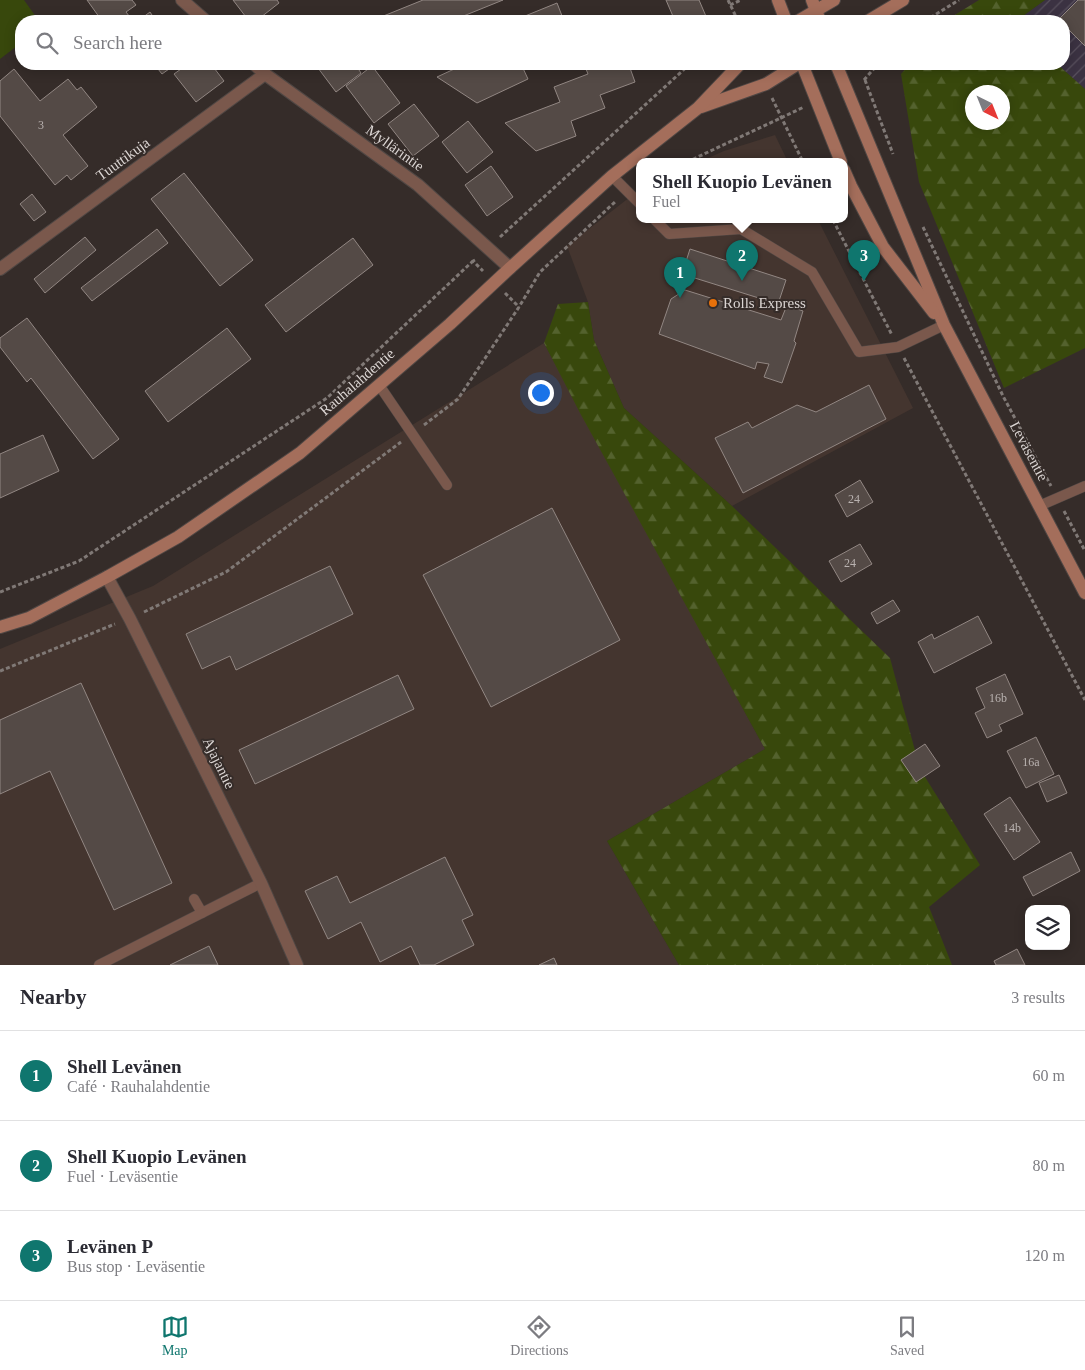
<!DOCTYPE html>
<html lang="en">
<head>
<meta charset="utf-8">
<style>
	:root { --surface:#fff; --page:#f7f7f7; --text:#2b2b33; --muted:#7c7c81; --line:#e1e1e2; --accent:#0f766e }
	body { margin:0; font-family:Georgia,serif; background:var(--page); color:var(--text) }
	.controls { position:absolute; right:15px; bottom:15px; display:grid; overflow:hidden; border-radius:10px; box-shadow:0 2px 12px #0003 }
	.controls button { width:45px; height:45px; display:grid; place-items:center; padding:0; border:0; border-bottom:1px solid var(--line); background:var(--surface); color:var(--text); font:25px sans-serif }
	.compass { position:absolute; left:965px; top:85px; width:45px; height:45px; border-radius:50%; background:var(--surface); box-shadow:0 2px 12px #0003; rotate:137deg }
	.you { position:absolute; left:540px; top:392px; width:18px; height:18px; margin:-12px; border:4px solid #fff; border-radius:50%; background:#1a73e8; box-shadow:0 0 0 8px #1a73e833 }
	.badge { display:grid; place-items:center; width:32px; height:32px; border-radius:50%; background:var(--accent); color:#fff; font-size:16px; font-weight:700 }
	.pin { position:absolute; translate:-50% -41px; filter:drop-shadow(0 1px 2px #0008) }
	.pin::after { content:''; position:absolute; top:26px; width:18px; height:15px; background:inherit; clip-path:polygon(0 0,100% 0,50% 100%) }
	.popup { position:absolute; left:636px; top:158px; width:212px; height:65px; box-sizing:border-box; display:grid; place-content:center; border-radius:10px; background:var(--surface); filter:drop-shadow(0 1px 4px #0005); font-size:16px; white-space:nowrap; color:var(--muted) }
	.popup b { font-size:19px; color:var(--text) }
	.popup::after { content:''; position:absolute; left:50%; top:100%; margin-left:-10px; border:10px solid transparent; border-top-color:var(--surface) }
	.list { margin:0; padding:0; list-style:none }
	h2 { display:flex; justify-content:space-between; align-items:center; height:65px; margin:0; padding:0 20px; font-size:21px }
	h2 small { font-size:16px; font-weight:400; color:var(--muted) }
	.list li { display:grid; grid-template-columns:32px 1fr auto; gap:15px; align-items:center; box-sizing:border-box; height:90px; padding:0 20px; border-top:1px solid var(--line) }
	.list b { display:block; font-size:19px; white-space:nowrap }
	.list p { margin:0; font-size:16px; white-space:nowrap; color:var(--muted) }
	.list em { font-size:16px; font-style:normal; color:var(--muted) }
	.icon { flex:none; width:28px; height:28px; fill:none; stroke:currentColor; stroke-width:2; stroke-linecap:round; stroke-linejoin:round }
	.map { position:relative; flex:none; width:1085px; height:965px; overflow:hidden }
	.search { position:absolute; background:var(--surface); box-shadow:0 2px 12px #0003; left:15px; right:15px; top:15px; height:55px; display:flex; align-items:center; gap:12px; box-sizing:border-box; padding:0 18px; border-radius:20px; color:var(--muted); font-size:19px }
	.sheet { height:335px; background:var(--surface) }
	nav { display:flex; justify-content:space-around; align-items:center; box-sizing:border-box; height:70px; border-top:1px solid var(--line); background:var(--surface); font-size:14px; color:var(--muted) }
	nav a { display:grid; justify-items:center; gap:2px }
	nav .on { color:var(--accent) }
	.map>svg:first-child { display:block }
</style>
</head>
<body>
<div class="map">
<svg width="1085" height="965" viewBox="0 0 1085 965">
	<defs>
		<pattern id="industrial-furrows" width="10" height="10" patternUnits="userSpaceOnUse" patternTransform="scale(1.25)"><rect width="10" height="10" fill="#3b3242"/><path d="M-1 1l2-2M0 10L10 0M9 11l2-2" fill="none" stroke="#574f5c"/></pattern>
		<pattern id="forest-firs" width="22" height="20" patternUnits="userSpaceOnUse" patternTransform="scale(1.25)"><rect width="22" height="20" fill="#38480c"/><path d="M5 1l3.5 6h-7zM16 11l3.5 6h-7z" fill="#54622e"/></pattern>
	</defs>
	<rect width="100%" height="100%" fill="#352c29"/>
	<g fill="#44352f">
		<polygon points="775,135 788,162 699,162 724,151"/>
		<polygon points="639,190 640,220 818,220 913,408 732,506 624,408 594,340 588,302 567,246"/>
		<polygon points="544,343 765,749 607,841 679,965 0,965 0,649 153,586"/>
	</g>
	<polygon fill="url(#industrial-furrows)" points="1045,0 1085,0 1085,89 1057,64 1064,64 1064,21 1016,21"/>
	<g fill="url(#forest-firs)" fill-rule="evenodd">
		<polygon points="979,0 1045,0 1016,21 948,21 953,16"/>
		<path d="M910,64H1057L1085,89V348L1004,388L919,182L901,74ZM1002,92V122H972V92Z"/>
		<polygon points="588,302 594,340 624,408 732,506 890,658 920,769 980,865 929,907 952,965 679,965 607,841 765,749 580,413 544,343 558,304"/>
	</g>
	<polygon fill="#38480c" points="0,0 24,0 39,21 21,21 21,43 0,59"/>
	<g fill="#544a46" stroke="#928783">
		<polygon points="87,0 132,0 136,5 126,12 133,21 102,21"/>
		<polygon points="233,0 277,0 279,3 256,21 249,21"/>
		<polygon points="423,0 503,0 456,19 457,21 378,21 376,19"/>
		<polygon points="666,0 699,0 708,21 675,21"/>
		<polygon points="1078,0 1085,0 1085,46 1064,25 1064,21 1058,20"/>
		<polygon points="557,3 564,21 527,21 525,16"/>
		<polygon points="150,12 156,21 162,16 167,21 138,21"/>
		<polygon points="154,64 176,64 162,74"/>
		<polygon points="188,64 211,64 224,81 196,102 174,74"/>
		<polygon points="315,64 355,64 361,73 336,92"/>
		<polygon points="465,64 521,64 528,79 477,103 437,77"/>
		<polygon points="584,64 642,64 630,68 635,82 600,95 605,108 571,121 576,136 536,151 505,123 560,102 554,87 588,74"/>
		<polygon points="372,66 400,103 374,123 346,86"/>
		<polygon points="14,69 40,101 68,79 77,90 81,87 97,107 63,135 88,166 71,180 67,175 55,185 0,116 0,81"/>
		<polygon points="414,104 439,136 413,156 388,124"/>
		<polygon points="468,121 493,152 467,173 442,142"/>
		<polygon points="491,166 513,197 487,216 465,185"/>
		<polygon points="184,173 253,260 220,286 151,199"/>
		<polygon points="32,194 46,212 34,221 20,204"/>
		<polygon points="157,229 168,243 92,301 81,288"/>
		<polygon points="85,237 96,250 45,293 34,279"/>
		<polygon points="353,238 373,265 286,332 265,305"/>
		<polygon points="690,249 786,280 778,304 682,274"/>
		<polygon points="685,290 781,320 787,305 803,311 794,341 796,343 782,383 764,377 769,364 757,362 755,369 659,334 671,299"/>
		<polygon points="27,318 119,439 93,459 31,378 27,382 0,347 0,338"/>
		<polygon points="227,328 251,359 168,422 145,391"/>
		<polygon points="869,385 886,419 743,493 715,438 748,422 752,428 797,405 816,412"/>
		<polygon points="43,435 59,471 0,498 0,454"/>
		<polygon points="860,480 873,502 847,517 835,495"/>
		<polygon points="552,508 620,640 491,707 423,575"/>
		<polygon points="860,544 872,564 841,582 829,561"/>
		<polygon points="330,566 353,614 236,670 230,656 202,669 186,634"/>
		<polygon points="893,600 900,611 877,624 871,613"/>
		<polygon points="978,616 992,643 934,673 918,642 932,634 934,639"/>
		<polygon points="1005,674 1023,714 999,725 1002,731 987,738 975,713 985,708 976,688"/>
		<polygon points="398,675 414,709 255,784 239,750"/>
		<polygon points="81,683 172,883 114,910 50,771 0,794 0,720"/>
		<polygon points="1036,737 1054,774 1026,788 1007,751"/>
		<polygon points="925,744 940,766 916,782 901,760"/>
		<polygon points="1059,775 1067,793 1047,802 1039,783"/>
		<polygon points="1010,797 1040,842 1014,860 984,814"/>
		<polygon points="1071,852 1080,871 1033,896 1023,877"/>
		<polygon points="445,857 473,915 462,920 474,945 434,965 420,965 411,946 380,962 361,922 328,939 305,891 337,876 350,903"/>
		<polygon points="209,946 218,965 170,965"/>
		<polygon points="1017,949 1025,965 996,965 994,961"/>
		<polygon points="554,958 557,965 539,965"/>
	</g>
	<g fill="none" stroke-linecap="round" stroke-linejoin="round">
		<defs>
			<g id="lane">
				<polyline points="612,176 640,204"/>
				<polyline points="655,220 669,234 741,229 812,272 859,352 898,347 944,325"/>
				<polyline points="379,385 447,485"/>
				<polyline points="1039,506 1085,486"/>
				<polyline points="194,899 202,913"/>
				<polyline points="99,965 261,883"/>
			</g>
			<g id="street">
				<polyline points="182,0 206,21"/>
				<polyline points="254,64 265,74 418,185 510,268"/>
				<polyline points="0,269 265,74"/>
				<polyline points="107,577 130,619 261,883 297,965"/>
			</g>
			<g id="secondary">
				<polyline points="778,0 786,21"/>
				<polyline points="812,0 820,21"/>
				<polyline points="798,21 834,0"/>
				<polyline points="868,21 903,0"/>
				<polyline points="802,64 841,162"/>
				<polyline points="836,64 944,325 1085,593"/>
				<polyline points="701,107 766,84 798,64"/>
				<polyline points="844,170 851,186 883,247 934,313"/>
				<polyline points="0,627 29,618 107,577 178,537 300,453 450,324 510,268 612,176 698,108 740,64"/>
			</g>
		</defs>
		<use href="#lane" stroke="#504744" stroke-width="11"/>
		<use href="#street" stroke="#504744" stroke-width="14"/>
		<use href="#secondary" stroke="#504744" stroke-width="14"/>
		<g stroke="#807976" stroke-width="3" stroke-dasharray="4 2.5" stroke-linecap="butt">
			<polyline points="728,0 738,21"/>
			<polyline points="730,5 741,0"/>
			<polyline points="925,21 959,0"/>
			<polyline points="864,80 878,64"/>
			<polyline points="865,80 893,154"/>
			<polyline points="772,98 803,162"/>
			<polyline points="687,162 804,107"/>
			<polyline points="833,220 892,335"/>
			<polyline points="923,227 1003,396 1051,486"/>
			<polyline points="500,237 690,64"/>
			<polyline points="475,260 473,261 483,271"/>
			<polyline points="505,293 519,307"/>
			<polyline points="904,358 1085,700"/>
			<polyline points="424,425 458,399 519,307 540,272 616,201"/>
			<polyline points="1064,511 1085,551"/>
			<polyline points="0,592 79,561 327,398 473,261"/>
			<polyline points="144,612 226,572 401,442"/>
			<polyline points="0,671 115,624"/>
		</g>
		<use href="#lane" stroke="#7a584c" stroke-width="10"/>
		<use href="#street" stroke="#7a584c" stroke-width="12"/>
		<use href="#secondary" stroke="#a46e5b" stroke-width="12"/>
	</g>
	<circle fill="#e8710a" stroke="#352c29" stroke-width="2" cx="713" cy="303" r="5"/>
	<g text-anchor="middle" stroke-width="4" stroke-linejoin="round" paint-order="stroke">
		<g font-size="12" fill="#b9b2b0">
			<text x="41" y="129">3</text>
			<text x="854" y="503">24</text>
			<text x="850" y="567">24</text>
			<text x="998" y="702">16b</text>
			<text x="1031" y="766">16a</text>
			<text x="1012" y="832">14b</text>
		</g>
		<g font-size="15" fill="#dbd5d3" stroke="#352c29">
			<text transform="translate(395 148) rotate(36)" y="5">Myllärintie</text>
			<text transform="translate(123 159) rotate(-36)" y="5">Tuuttikuja</text>
			<text transform="translate(357 382) rotate(-41)" y="5">Rauhalahdentie</text>
			<text transform="translate(1029 451) rotate(62)" y="5">Leväsentie</text>
			<text transform="translate(219 763) rotate(64)" y="5">Ajajantie</text>
		</g>
		<g font-size="15" fill="#dbd5d3" stroke="#352c29" text-anchor="start">
			<text x="723" y="308">Rolls Express</text>
		</g>
	</g>
</svg>
<div class="controls">
<button><svg class="icon" aria-label="layers" viewBox="0 0 24 24"><path d="M12 4l9 5-9 5-9-5zM3 14l9 5 9-5"/></svg></button>
</div>
<svg class="compass" viewBox="-18 -18 36 36"><path d="M0-13l5 13h-10z" fill="#e53935"/><path d="M0 13l5-13h-10z" fill="#7c7c81"/></svg>
<div class="you"></div>
<div class="pin badge" style="left:680px;top:298px">1</div>
<div class="pin badge" style="left:742px;top:281px">2</div>
<div class="popup"><b>Shell Kuopio Levänen</b>Fuel</div>
<div class="pin badge" style="left:864px;top:281px">3</div>
<div class="search"><svg class="icon" aria-label="search" viewBox="0 0 24 24"><circle cx="10" cy="10" r="6"/><path d="M15 15l6 6"/></svg>Search here</div>
</div>
<section class="sheet">
<h2>Nearby<small>3 results</small></h2>
<ul class="list">
<li><span class="badge">1</span><div><b>Shell Levänen</b><p>Café · Rauhalahdentie</p></div><em>60 m</em></li>
<li><span class="badge">2</span><div><b>Shell Kuopio Levänen</b><p>Fuel · Leväsentie</p></div><em>80 m</em></li>
<li><span class="badge">3</span><div><b>Levänen P</b><p>Bus stop · Leväsentie</p></div><em>120 m</em></li>
</ul>
</section>
<nav>
<a class="on"><svg class="icon" aria-label="map" viewBox="0 0 24 24"><path d="M3 6l6-2 6 2 6-2v14l-6 2-6-2-6 2zM9 4v14M15 6v14"/></svg>Map</a>
<a><svg class="icon" aria-label="directions" viewBox="0 0 24 24"><path d="M12 3l9 9-9 9-9-9zM9 14v-3h6M13 9l2 2-2 2"/></svg>Directions</a>
<a><svg class="icon" aria-label="saved" viewBox="0 0 24 24"><path d="M7 4h10v16l-5-4-5 4z"/></svg>Saved</a>
</nav>
</body>
</html>
